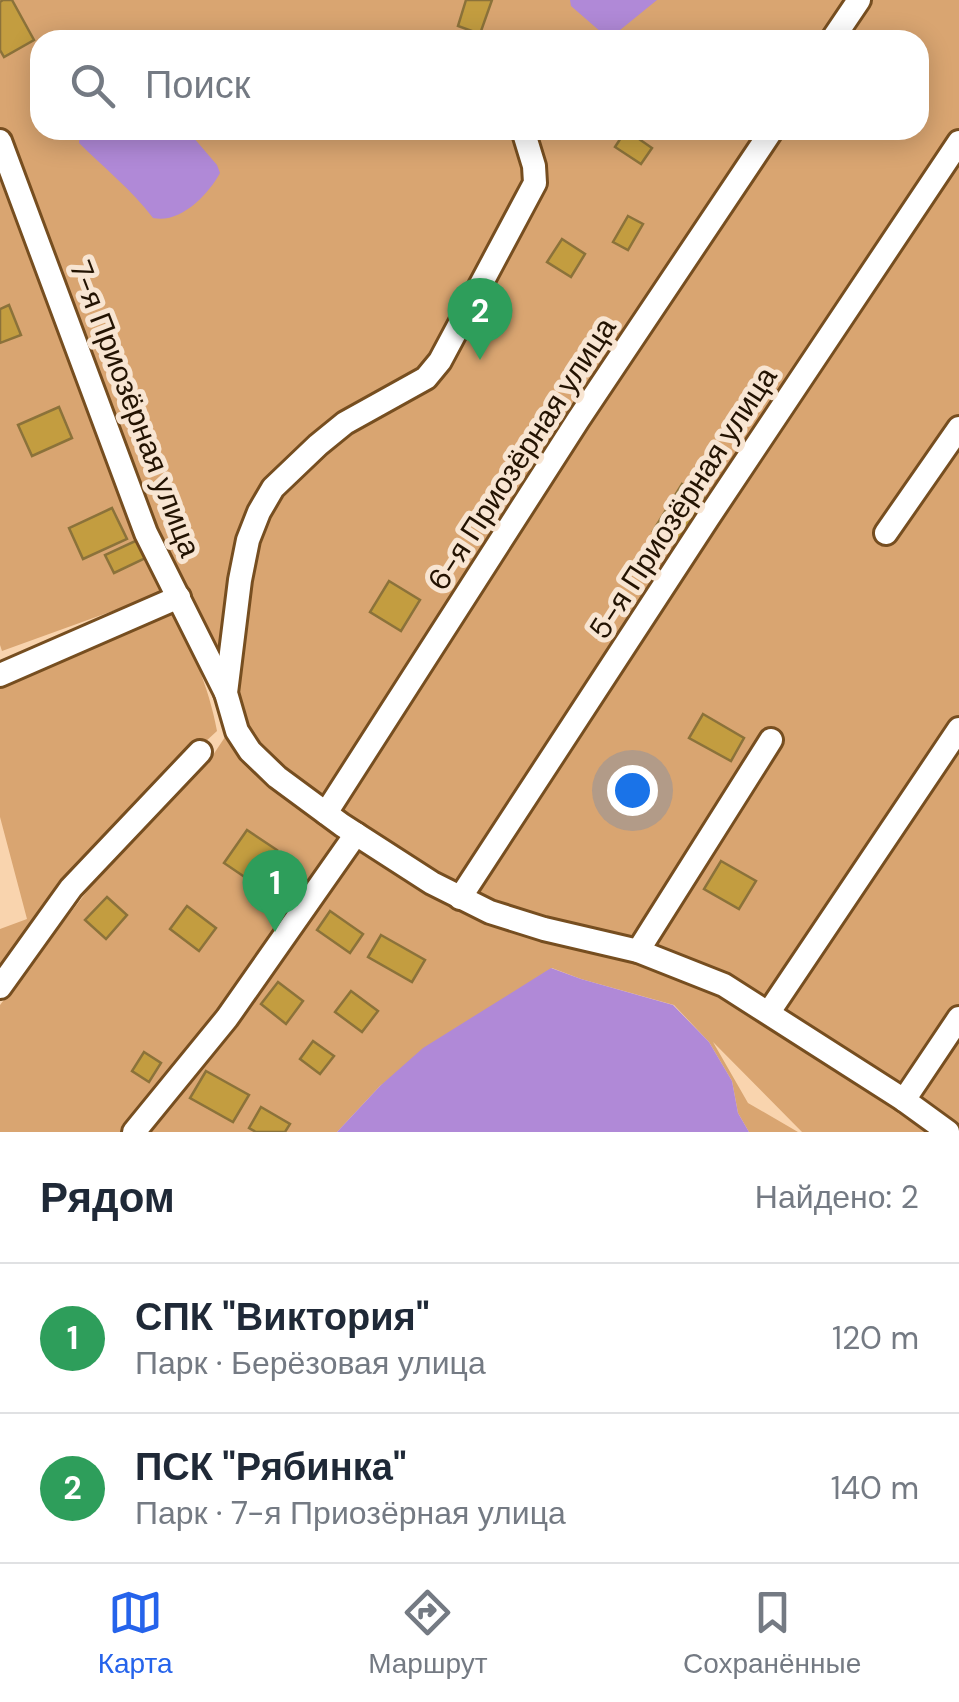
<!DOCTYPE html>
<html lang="ru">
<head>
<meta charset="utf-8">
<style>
	:root { --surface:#fff; --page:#f6f6f7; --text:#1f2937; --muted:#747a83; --line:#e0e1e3; --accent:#2563eb }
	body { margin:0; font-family:"DM Sans",sans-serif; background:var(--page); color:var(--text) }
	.you { position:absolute; left:632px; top:790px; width:35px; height:35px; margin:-25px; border:8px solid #fff; border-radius:50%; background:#1a73e8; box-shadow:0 0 0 15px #1a73e833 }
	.badge { display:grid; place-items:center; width:65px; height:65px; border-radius:50%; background:var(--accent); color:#fff; font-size:32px; font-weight:700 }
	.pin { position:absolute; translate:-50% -82px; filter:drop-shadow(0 2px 5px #0008) }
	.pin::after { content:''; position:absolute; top:52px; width:35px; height:30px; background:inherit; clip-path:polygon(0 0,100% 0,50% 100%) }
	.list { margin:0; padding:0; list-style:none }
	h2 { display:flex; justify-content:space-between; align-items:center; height:130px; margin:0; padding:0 40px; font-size:42px }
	h2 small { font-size:32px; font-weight:400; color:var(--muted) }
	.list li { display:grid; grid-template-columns:65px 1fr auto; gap:30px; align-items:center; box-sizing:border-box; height:150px; padding:0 40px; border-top:2px solid var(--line) }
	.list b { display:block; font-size:38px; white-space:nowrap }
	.list p { margin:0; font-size:32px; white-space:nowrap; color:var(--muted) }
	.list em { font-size:32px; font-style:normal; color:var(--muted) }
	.icon { flex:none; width:55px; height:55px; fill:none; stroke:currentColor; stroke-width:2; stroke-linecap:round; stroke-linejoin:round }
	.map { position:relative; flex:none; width:959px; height:1132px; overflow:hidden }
	.search { position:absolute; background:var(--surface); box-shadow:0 5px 25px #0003; left:30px; right:30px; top:30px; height:110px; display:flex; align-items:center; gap:25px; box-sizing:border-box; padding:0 35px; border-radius:30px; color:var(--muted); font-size:38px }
	.sheet { height:430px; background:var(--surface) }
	nav { display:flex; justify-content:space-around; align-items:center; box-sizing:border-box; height:140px; border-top:2px solid var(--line); background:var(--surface); font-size:28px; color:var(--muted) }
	nav a { display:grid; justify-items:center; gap:5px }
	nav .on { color:var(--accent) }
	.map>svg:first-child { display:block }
</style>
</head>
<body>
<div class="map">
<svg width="959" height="1132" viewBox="0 0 959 1132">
	<rect width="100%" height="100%" fill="#f9d4ae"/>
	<g fill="#d9a571" fill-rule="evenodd">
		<path d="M0,0H959V1132H802L713,1042L748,1103L798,1132H749L738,1113L732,1081L709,1042L674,1005L581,979L552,968L485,1011L380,1086L337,1132H0V1005L88,890L207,764L225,737L210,683L168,591L2,651L0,645ZM40,40H919V130H40Z"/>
		<path d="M172,605C190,646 209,686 217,731L104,835L0,978V929L27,919L0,817V664Z"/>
	</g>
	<g fill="#b089d7">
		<polygon points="570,0 657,0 609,39 571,6"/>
		<path d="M80,130H187L217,165L220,173C208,195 180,224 153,218C132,190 104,168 79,143Z"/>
		<polygon points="551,968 581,979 673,1005 709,1042 732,1081 738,1113 749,1132 337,1132 380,1086 423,1048"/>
	</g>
	<g fill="#c39d40" stroke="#8b723a" stroke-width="2.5">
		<polygon points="3,0 12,0 34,40 4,57 0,50 0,2"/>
		<polygon points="466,0 492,0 480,34 458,26"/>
		<polygon points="626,130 652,148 641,164 615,147"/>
		<polygon points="628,216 643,224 628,250 613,242"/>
		<polygon points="562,239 585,254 571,277 547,262"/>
		<polygon points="9,305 21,335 0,343 0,309"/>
		<polygon points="59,407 72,438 32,456 18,425"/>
		<polygon points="682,484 707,500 678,546 653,531"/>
		<polygon points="112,508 127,539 83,559 69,528"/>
		<polygon points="144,537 152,555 114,573 105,555"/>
		<polygon points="389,581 420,600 401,631 370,612"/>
		<polygon points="703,714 744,738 731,761 689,738"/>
		<polygon points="247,830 277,850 255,884 224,863"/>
		<polygon points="721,861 756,881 739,909 704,889"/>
		<polygon points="107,897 127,915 106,939 85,920"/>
		<polygon points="187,906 216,928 199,951 170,929"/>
		<polygon points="330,911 363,934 350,953 317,930"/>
		<polygon points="381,935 425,960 412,982 368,957"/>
		<polygon points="278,982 303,1001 286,1024 261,1004"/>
		<polygon points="351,991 378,1011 362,1032 335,1012"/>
		<polygon points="313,1041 334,1056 320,1074 300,1059"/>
		<polygon points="144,1052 161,1063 149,1082 132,1071"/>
		<polygon points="206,1071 249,1095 233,1122 190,1098"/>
		<polygon points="261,1107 290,1124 285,1132 256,1132 249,1128"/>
	</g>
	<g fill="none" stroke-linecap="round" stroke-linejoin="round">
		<defs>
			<g id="minor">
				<polyline points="832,40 859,0"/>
				<polyline points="523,130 534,166 535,183 440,361 426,378 345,423 318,445 273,488 259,512 248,540 240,580 226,693 237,731 250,751 277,777 342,825 432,883 490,912 544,929 638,951 724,985 904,1100 948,1132"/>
				<polyline points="0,141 146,533 226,693"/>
				<polyline points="886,533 959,428"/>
				<polyline points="0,675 179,597"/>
				<polyline points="326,813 578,420 772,130"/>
				<polyline points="460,898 708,518 959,142"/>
				<polyline points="638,951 771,740"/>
				<polyline points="0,987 71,888 200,752"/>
				<polyline points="769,1012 959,729"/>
				<polyline points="904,1100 959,1018"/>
				<polyline points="134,1132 227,1018 356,834"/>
			</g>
		</defs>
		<use href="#minor" stroke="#764e20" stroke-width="28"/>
		<use href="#minor" stroke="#fff" stroke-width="22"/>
	</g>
	<g text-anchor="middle" stroke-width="10" stroke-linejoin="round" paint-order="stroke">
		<g font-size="30" fill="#231302" stroke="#f8e5d2">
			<text transform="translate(135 409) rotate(69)" y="10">7-я Приозёрная улица</text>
			<text transform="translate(522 454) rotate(-57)" y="10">6-я Приозёрная улица</text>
			<text transform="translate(683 503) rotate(-57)" y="10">5-я Приозёрная улица</text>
		</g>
	</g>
</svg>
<div class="you"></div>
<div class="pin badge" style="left:275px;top:932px;background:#2e9e5b">1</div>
<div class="pin badge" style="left:480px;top:360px;background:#2e9e5b">2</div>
<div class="search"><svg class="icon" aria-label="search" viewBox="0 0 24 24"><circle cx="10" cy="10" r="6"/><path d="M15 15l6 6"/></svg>Поиск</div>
</div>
<section class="sheet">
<h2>Рядом<small>Найдено: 2</small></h2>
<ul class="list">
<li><span class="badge" style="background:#2e9e5b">1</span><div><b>СПК &quot;Виктория&quot;</b><p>Парк · Берёзовая улица</p></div><em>120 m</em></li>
<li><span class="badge" style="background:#2e9e5b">2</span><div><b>ПСК &quot;Рябинка&quot;</b><p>Парк · 7-я Приозёрная улица</p></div><em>140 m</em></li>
</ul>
</section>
<nav>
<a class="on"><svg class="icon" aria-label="map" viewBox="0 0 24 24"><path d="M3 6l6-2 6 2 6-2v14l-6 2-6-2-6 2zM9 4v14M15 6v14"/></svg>Карта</a>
<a><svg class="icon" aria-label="directions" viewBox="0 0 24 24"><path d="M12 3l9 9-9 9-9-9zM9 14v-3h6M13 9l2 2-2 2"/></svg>Маршрут</a>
<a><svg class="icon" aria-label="saved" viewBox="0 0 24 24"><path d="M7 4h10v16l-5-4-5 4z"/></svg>Сохранённые</a>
</nav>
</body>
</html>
